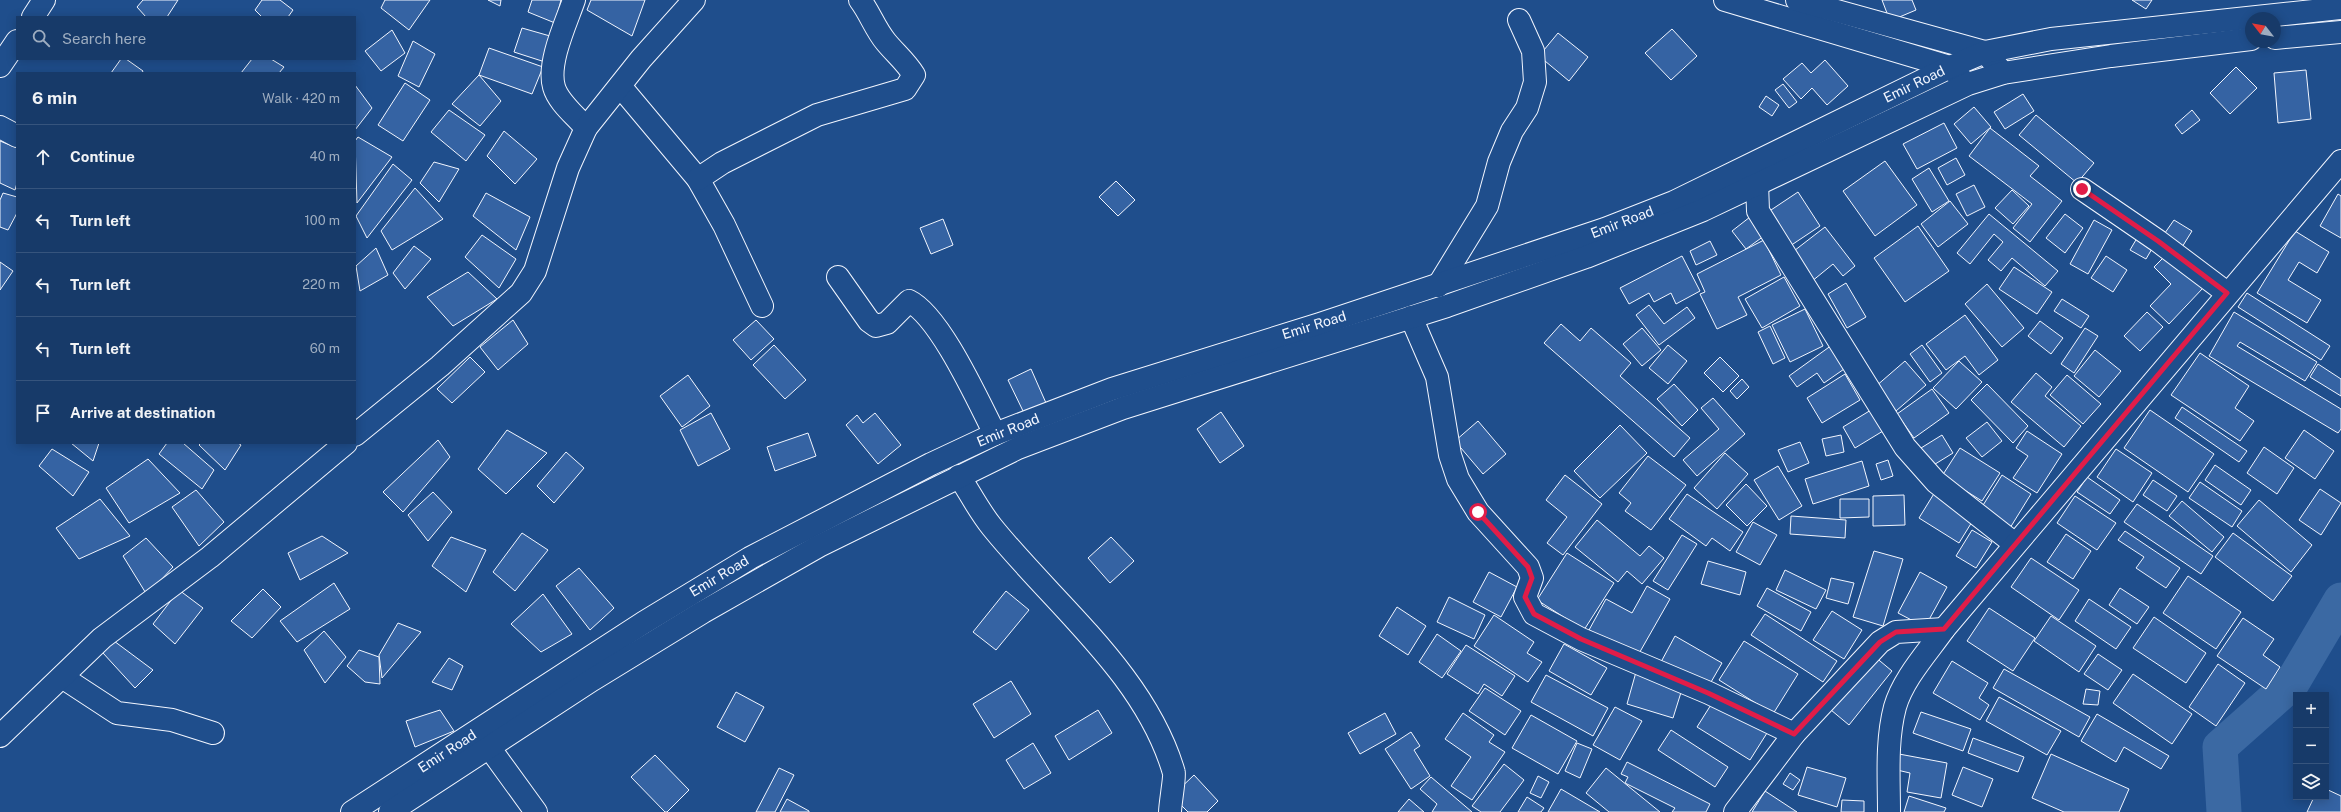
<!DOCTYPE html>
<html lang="en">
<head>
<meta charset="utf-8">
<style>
	:root { --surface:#173a69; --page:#20416f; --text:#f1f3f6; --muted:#9eadc0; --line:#36547d }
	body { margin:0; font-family:"Public Sans",sans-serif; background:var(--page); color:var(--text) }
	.controls { position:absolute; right:12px; bottom:12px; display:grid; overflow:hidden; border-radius:0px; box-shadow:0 2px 10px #0003 }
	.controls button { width:36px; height:36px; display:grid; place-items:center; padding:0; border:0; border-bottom:1px solid var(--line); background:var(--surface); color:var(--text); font:20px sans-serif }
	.compass { position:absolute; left:2245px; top:12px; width:36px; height:36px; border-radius:50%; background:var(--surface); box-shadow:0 2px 10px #0003; rotate:301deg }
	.stop { position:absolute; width:12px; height:12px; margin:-9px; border:3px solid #e11d48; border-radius:50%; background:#fff }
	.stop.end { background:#e11d48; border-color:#fff; box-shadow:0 1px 4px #0008 }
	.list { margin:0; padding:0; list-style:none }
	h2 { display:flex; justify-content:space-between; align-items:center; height:52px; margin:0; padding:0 16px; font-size:17px }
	h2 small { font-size:13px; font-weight:400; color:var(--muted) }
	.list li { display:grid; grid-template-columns:26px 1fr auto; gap:12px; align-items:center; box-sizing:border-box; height:64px; padding:0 16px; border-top:1px solid var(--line) }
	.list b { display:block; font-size:15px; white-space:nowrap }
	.list em { font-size:13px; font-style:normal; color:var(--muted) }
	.icon { flex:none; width:22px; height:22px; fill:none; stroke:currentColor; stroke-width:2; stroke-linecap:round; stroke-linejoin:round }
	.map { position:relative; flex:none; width:2341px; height:812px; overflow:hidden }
	.search { position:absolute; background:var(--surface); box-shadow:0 2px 10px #0003; left:16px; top:16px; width:340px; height:44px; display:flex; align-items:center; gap:10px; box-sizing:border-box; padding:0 14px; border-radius:0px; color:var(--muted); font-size:15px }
	.panel { position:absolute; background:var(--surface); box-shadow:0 2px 10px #0003; left:16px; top:72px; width:340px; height:372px; border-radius:0px }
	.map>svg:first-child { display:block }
</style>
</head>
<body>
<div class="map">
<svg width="2341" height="812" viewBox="0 0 2341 812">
	<rect width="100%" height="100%" fill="#1f4e8c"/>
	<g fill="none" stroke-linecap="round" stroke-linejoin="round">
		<polyline stroke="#3b69a3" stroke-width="35" points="2224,812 2220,747 2292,683 2341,600"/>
	</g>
	<g fill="#3563a3" stroke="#f2f6ff">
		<polygon points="143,0 178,0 167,17 146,17 137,7"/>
		<polygon points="262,0 280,0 293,10 288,17 262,17 255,10"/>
		<polygon points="385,0 430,0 409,30 381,8"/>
		<polygon points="488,0 501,0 500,6"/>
		<polygon points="532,0 561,0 555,23 528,12"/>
		<polygon points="591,0 645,0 632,36 587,10"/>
		<polygon points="1882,0 1912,0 1916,10 1890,21"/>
		<polygon points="2132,0 2152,0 2146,9"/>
		<polygon points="522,28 550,36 545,62 514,52"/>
		<polygon points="1672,29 1697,56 1671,80 1645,53"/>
		<polygon points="392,30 405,53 381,71 365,51"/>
		<polygon points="1558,33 1588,57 1569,81 1539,56"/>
		<polygon points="413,41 435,54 419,87 398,76"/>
		<polygon points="489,48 543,67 532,94 479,75"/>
		<polygon points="121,59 126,59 143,71 142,73 111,73"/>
		<polygon points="252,59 271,59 284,67 279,73 241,73"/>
		<polygon points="1825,60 1848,86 1827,105 1812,88 1801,99 1783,79 1802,63 1811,73"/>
		<polygon points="2236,67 2257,88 2230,114 2210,93"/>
		<polygon points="2306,70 2311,119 2278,123 2274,73"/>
		<polygon points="479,75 501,101 480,126 452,104"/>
		<polygon points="405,83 430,100 403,141 378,125"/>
		<polygon points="1783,84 1797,102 1789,108 1775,90"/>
		<polygon points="355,85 372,108 355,130"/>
		<polygon points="2023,94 2034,111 2005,129 1994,112"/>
		<polygon points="1766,96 1779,105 1772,116 1759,107"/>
		<polygon points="1974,107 1991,127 1971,144 1954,124"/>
		<polygon points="449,110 485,135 466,161 431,132"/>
		<polygon points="2192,110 2200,120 2182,134 2175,125"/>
		<polygon points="2036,115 2094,163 2077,183 2019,135"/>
		<polygon points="1944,123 1957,148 1917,169 1903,144"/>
		<polygon points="1990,128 2039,166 2030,176 2062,201 2030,242 2013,228 2032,204 1969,156"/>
		<polygon points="504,131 537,159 515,184 487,156"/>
		<polygon points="358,137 392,157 357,203 355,141"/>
		<polygon points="0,141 17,148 17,183 15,190 0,183"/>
		<polygon points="1956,158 1965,175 1947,185 1938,168"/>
		<polygon points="1885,161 1917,205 1875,236 1843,191"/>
		<polygon points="434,162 459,169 439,202 420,183"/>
		<polygon points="393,164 412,180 367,238 356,216"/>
		<polygon points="1929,168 1949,201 1932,212 1912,179"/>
		<polygon points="1116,181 1135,200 1118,216 1099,197"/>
		<polygon points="1974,185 1985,207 1967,216 1956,194"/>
		<polygon points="415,188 443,219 392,250 381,231"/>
		<polygon points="2012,190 2029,206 2013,224 1995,208"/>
		<polygon points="1798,192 1820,226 1787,248 1765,214"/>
		<polygon points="3,193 17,197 17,213 8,230 0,227 0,200"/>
		<polygon points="486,193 530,217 516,250 473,216"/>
		<polygon points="2338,194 2341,196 2341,238 2320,226"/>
		<polygon points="1950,201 1968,224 1938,247 1921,224"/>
		<polygon points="1989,214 2058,271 2045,286 2012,258 2001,271 1988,260 2003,242 1994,234 1970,264 1957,253"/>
		<polygon points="2065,214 2083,228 2065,253 2046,238"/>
		<polygon points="1750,217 1764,236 1746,249 1732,231"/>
		<polygon points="943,219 953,245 931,254 920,228"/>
		<polygon points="2094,220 2112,230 2088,274 2070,264"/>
		<polygon points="2174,220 2192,231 2179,252 2160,240"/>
		<polygon points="1918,226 1949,271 1905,302 1874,258"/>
		<polygon points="1825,227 1855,266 1843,276 1833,264 1811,282 1790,254"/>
		<polygon points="2295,231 2329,252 2317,273 2299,262 2288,280 2321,300 2307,323 2257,293"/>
		<polygon points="2140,233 2156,242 2146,259 2130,250"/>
		<polygon points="482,235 516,259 499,288 465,257"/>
		<polygon points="1764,240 1781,275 1738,297 1747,315 1717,329 1700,294 1705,292 1697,274"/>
		<polygon points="1710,241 1717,255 1696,265 1690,251"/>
		<polygon points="414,246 431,259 405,289 393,273"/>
		<polygon points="376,248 388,275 360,291 356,266"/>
		<polygon points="2167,254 2203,288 2169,324 2150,306 2171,284 2154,267"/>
		<polygon points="1682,256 1700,291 1676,304 1671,293 1654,302 1649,293 1629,304 1620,288"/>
		<polygon points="2106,256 2127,270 2113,292 2091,278"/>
		<polygon points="0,262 13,271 0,290"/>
		<polygon points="2014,267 2052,292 2037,314 1999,289"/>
		<polygon points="468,272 497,299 453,326 427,297"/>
		<polygon points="1784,277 1800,306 1762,328 1745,299"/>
		<polygon points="1846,283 1866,317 1847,328 1828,294"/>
		<polygon points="1987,284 2024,328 2002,347 1965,304"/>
		<polygon points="2247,293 2330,346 2321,360 2238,307"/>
		<polygon points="2062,299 2089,316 2081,328 2054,311"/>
		<polygon points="1649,305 1664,324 1687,307 1695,318 1659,345 1636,315"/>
		<polygon points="1805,309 1823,346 1790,362 1772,325"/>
		<polygon points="2147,312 2163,327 2140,351 2124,336"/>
		<polygon points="2234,312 2317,362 2305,381 2240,342 2237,346 2341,409 2341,429 2338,433 2209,356"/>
		<polygon points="1965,315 1998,360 1979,375 1965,356 1946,370 1926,344"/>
		<polygon points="513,320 528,344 498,370 480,347"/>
		<polygon points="756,320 774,339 751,360 733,340"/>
		<polygon points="2040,321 2063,338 2051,354 2028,336"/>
		<polygon points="1561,324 1580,341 1591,328 1631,363 1620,376 1690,438 1674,457 1544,343"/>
		<polygon points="1770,326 1785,358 1773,364 1758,332"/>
		<polygon points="1642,328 1661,350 1642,366 1623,344"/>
		<polygon points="2085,328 2098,336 2074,373 2061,364"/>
		<polygon points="774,345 806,380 785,399 753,365"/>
		<polygon points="1668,345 1687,361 1668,384 1649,368"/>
		<polygon points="1832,345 1847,367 1824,383 1817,373 1797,387 1789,376"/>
		<polygon points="1922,345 1942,373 1930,382 1910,354"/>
		<polygon points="2095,350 2121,371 2099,397 2074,376"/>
		<polygon points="2200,353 2249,386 2235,408 2254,421 2240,441 2171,395"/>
		<polygon points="470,357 485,372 452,403 437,389"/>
		<polygon points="1720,357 1739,376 1723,392 1704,373"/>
		<polygon points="1905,361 1926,385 1896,411 1875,387"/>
		<polygon points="1959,361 1982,382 1956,409 1933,388"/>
		<polygon points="2318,364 2341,379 2341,396 2310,377"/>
		<polygon points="1031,369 1046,403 1024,413 1008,380"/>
		<polygon points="2036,373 2052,387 2045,396 2081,426 2064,447 2011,402"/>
		<polygon points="1845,374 1860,400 1822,423 1807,398"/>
		<polygon points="688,375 710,406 682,427 660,396"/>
		<polygon points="2067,375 2101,404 2083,424 2050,395"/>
		<polygon points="1742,379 1749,387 1737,399 1730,391"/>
		<polygon points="1674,384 1698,410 1682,426 1657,399"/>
		<polygon points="1987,384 2028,426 2013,443 1971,400"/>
		<polygon points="1932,389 1949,413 1914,438 1897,414"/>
		<polygon points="1713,398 1745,434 1697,476 1683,460 1719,429 1701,408"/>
		<polygon points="2182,407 2247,451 2239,462 2175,418"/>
		<polygon points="1871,410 1883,431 1855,448 1843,427"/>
		<polygon points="2150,410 2214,454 2188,492 2124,448"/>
		<polygon points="1221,412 1244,446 1220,463 1197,429"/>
		<polygon points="711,413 730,449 698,466 680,430"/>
		<polygon points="875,413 901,445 878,464 846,425 857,415 863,423"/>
		<polygon points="1478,421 1506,454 1483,474 1455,441"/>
		<polygon points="1987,422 2002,441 1982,457 1966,438"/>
		<polygon points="1620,425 1647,453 1600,498 1574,471"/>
		<polygon points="507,430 547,453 506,494 478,469"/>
		<polygon points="2304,430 2334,451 2315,479 2285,458"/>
		<polygon points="2027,431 2062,454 2037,493 2013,478 2028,456 2016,448"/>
		<polygon points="808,433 816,456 775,471 767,447"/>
		<polygon points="1841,435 1844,452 1826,456 1822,439"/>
		<polygon points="1942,435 1953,453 1932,466 1921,448"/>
		<polygon points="438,440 450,457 403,512 383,492"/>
		<polygon points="1800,442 1809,463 1788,472 1778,450"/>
		<polygon points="71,443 99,443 93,461"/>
		<polygon points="167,443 183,443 214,470 202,489 159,454"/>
		<polygon points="201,443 238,443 241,445 225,470 199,445"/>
		<polygon points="2264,447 2294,468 2277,494 2247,473"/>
		<polygon points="1960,448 2000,473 1982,501 1942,476"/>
		<polygon points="52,449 89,472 73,496 39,466"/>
		<polygon points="2116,449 2152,473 2133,502 2097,477"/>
		<polygon points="566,452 584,468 554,503 537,486"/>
		<polygon points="1725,453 1748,474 1717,509 1694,488"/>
		<polygon points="1648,456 1686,485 1651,530 1625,511 1631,503 1619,493"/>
		<polygon points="148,459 180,493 129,523 106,488"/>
		<polygon points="1888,460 1893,476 1881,480 1876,464"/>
		<polygon points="1862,461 1869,486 1813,504 1805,479"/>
		<polygon points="2215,465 2251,490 2241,505 2205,480"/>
		<polygon points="1778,466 1802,506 1779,520 1754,480"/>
		<polygon points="1565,475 1602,504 1563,555 1547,543 1567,517 1546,500"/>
		<polygon points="2002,475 2031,494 2010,528 1980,510"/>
		<polygon points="2087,477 2120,500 2110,514 2077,492"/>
		<polygon points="2153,480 2177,496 2167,511 2143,495"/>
		<polygon points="2200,482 2242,511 2232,527 2189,498"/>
		<polygon points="1746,484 1767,506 1747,526 1726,505"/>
		<polygon points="2320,489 2341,503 2321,535 2299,520"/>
		<polygon points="196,490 224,522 199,546 172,507"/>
		<polygon points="433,492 452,512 428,541 408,515"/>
		<polygon points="1935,492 1975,517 1959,543 1919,518"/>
		<polygon points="1687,494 1743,532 1730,551 1712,538 1706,546 1669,519"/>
		<polygon points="1904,495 1905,525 1873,526 1873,496"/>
		<polygon points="2075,496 2116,523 2097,550 2057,523"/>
		<polygon points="100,499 130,536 79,559 56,528"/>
		<polygon points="1840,499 1869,499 1869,517 1840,518"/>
		<polygon points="2259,500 2312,545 2291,572 2237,526"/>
		<polygon points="2182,501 2224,537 2212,552 2169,516"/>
		<polygon points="2137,504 2213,556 2201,574 2124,522"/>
		<polygon points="1791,516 1846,520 1845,538 1790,534"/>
		<polygon points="1597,520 1640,556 1649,546 1664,558 1642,584 1627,571 1618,582 1575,547"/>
		<polygon points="1753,522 1777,535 1760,565 1736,552"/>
		<polygon points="1972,530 1992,542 1976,568 1956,556"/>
		<polygon points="2125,531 2180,568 2166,588 2136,568 2144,557 2118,540"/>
		<polygon points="522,533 548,550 515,591 493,572"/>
		<polygon points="2233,533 2292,576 2273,601 2215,557"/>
		<polygon points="2066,534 2091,551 2073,579 2047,562"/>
		<polygon points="1682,535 1697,544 1668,590 1653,581"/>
		<polygon points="322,536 348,553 300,580 288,553"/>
		<polygon points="451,537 486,550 466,592 432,566"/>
		<polygon points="1111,537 1134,561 1110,583 1088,558"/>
		<polygon points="146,538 173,567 147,595 123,556"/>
		<polygon points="1874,551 1903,559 1883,626 1853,617"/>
		<polygon points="1567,553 1614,583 1584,630 1537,600"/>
		<polygon points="2031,558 2079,590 2059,620 2011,587"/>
		<polygon points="1708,561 1746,572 1740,595 1701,584"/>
		<polygon points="579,568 614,608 590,630 556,586"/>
		<polygon points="1785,570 1826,590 1816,609 1776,590"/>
		<polygon points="1489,572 1517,587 1501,617 1473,602"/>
		<polygon points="1920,572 1947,587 1925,627 1898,613"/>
		<polygon points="2188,576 2241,612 2216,649 2163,613"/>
		<polygon points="1831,578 1854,583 1848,604 1826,598"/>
		<polygon points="334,583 350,609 297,642 280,621"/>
		<polygon points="1647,586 1670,599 1637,657 1589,630 1606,599 1632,613"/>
		<polygon points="1767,588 1811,612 1801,631 1757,606"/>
		<polygon points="2120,588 2149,607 2137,624 2109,605"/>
		<polygon points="263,589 281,607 252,638 231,621"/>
		<polygon points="179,590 203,608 175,644 153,624"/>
		<polygon points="1006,591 1029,610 996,650 973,632"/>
		<polygon points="543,594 572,634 541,652 511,624"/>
		<polygon points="1449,597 1485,615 1474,639 1437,622"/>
		<polygon points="2089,599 2131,627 2116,649 2075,621"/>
		<polygon points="1397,607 1426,626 1408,655 1379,636"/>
		<polygon points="1989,608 2035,638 2013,671 1967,641"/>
		<polygon points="1832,611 1862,630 1844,659 1813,640"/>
		<polygon points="1765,614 1837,661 1823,682 1751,635"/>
		<polygon points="1494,615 1534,642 1527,653 1542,662 1528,682 1474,646"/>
		<polygon points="2051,616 2096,646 2079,672 2034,641"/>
		<polygon points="2154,617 2206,653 2186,683 2133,648"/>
		<polygon points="2243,618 2274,639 2263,655 2280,667 2266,689 2217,656"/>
		<polygon points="398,623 421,632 382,678 379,655"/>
		<polygon points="324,631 346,657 325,683 304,650"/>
		<polygon points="1437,634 1461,651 1442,678 1419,662"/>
		<polygon points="1675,636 1722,663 1707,689 1661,662"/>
		<polygon points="114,641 153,670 135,688 103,653"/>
		<polygon points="1744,641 1798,674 1773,714 1719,680"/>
		<polygon points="1564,644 1607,668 1591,695 1549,671"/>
		<polygon points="1466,645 1515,676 1502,696 1484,684 1478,694 1447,674"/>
		<polygon points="359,650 379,657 380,684 365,682 347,666"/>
		<polygon points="2098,654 2122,670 2108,690 2084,674"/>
		<polygon points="1874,656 1892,671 1849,725 1831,710"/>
		<polygon points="449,658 463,666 452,690 432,682"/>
		<polygon points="1952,661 1988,683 1979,698 1989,705 1980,720 1933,693"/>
		<polygon points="2218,664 2245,683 2216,726 2189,707"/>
		<polygon points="2004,669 2090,717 2079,737 1993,688"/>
		<polygon points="1636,672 1683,686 1673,718 1627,704"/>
		<polygon points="2133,674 2192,714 2172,744 2113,703"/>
		<polygon points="1546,675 1608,708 1593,736 1531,702"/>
		<polygon points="1011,681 1031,714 994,738 973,704"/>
		<polygon points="1485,688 1521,711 1505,735 1469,711"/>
		<polygon points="2086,689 2100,691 2098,705 2083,704"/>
		<polygon points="736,692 764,707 745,742 717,727"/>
		<polygon points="1999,697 2061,731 2047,755 1986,721"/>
		<polygon points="1714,700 1767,733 1750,760 1697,727"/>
		<polygon points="1615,707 1642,721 1620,760 1593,745"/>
		<polygon points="440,710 454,731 415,747 406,721"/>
		<polygon points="1098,710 1112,733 1069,760 1055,736"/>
		<polygon points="1921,712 1971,729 1963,751 1913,733"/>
		<polygon points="1385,713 1396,734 1360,754 1348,733"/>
		<polygon points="1463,713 1494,735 1489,742 1505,752 1472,800 1451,786 1471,757 1445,739"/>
		<polygon points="2097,714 2169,756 2161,769 2124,747 2116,762 2081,741"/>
		<polygon points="1531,715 1577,741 1558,774 1512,748"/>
		<polygon points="1671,730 1728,767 1715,787 1658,750"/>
		<polygon points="1411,732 1420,746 1414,750 1430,776 1411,789 1385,749"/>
		<polygon points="1973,738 2024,757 2018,772 1968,753"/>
		<polygon points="1033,743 1051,773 1024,789 1006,760"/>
		<polygon points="1577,743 1592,749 1580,778 1565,771"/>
		<polygon points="1899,754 1947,763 1941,798 1907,792 1910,773 1897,770"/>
		<polygon points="2051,754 2129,789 2119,812 2064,812 2032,798"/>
		<polygon points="655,755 689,790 667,812 665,812 631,777"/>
		<polygon points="1627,762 1710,804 1706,812 1672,812 1675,808 1625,783 1628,777 1621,774"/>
		<polygon points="1504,764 1524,780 1500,812 1481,812 1472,806"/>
		<polygon points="1807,767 1846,778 1837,807 1798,795"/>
		<polygon points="1963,767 1993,779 1982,807 1952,795"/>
		<polygon points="779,768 794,775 775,812 756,812"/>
		<polygon points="1606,768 1660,812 1609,812 1586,793"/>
		<polygon points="1790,773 1800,780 1793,790 1783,784"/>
		<polygon points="1194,775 1218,801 1207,812 1188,812 1172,796"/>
		<polygon points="1538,776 1549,782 1541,798 1530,793"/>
		<polygon points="1431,777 1472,812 1432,812 1437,804 1420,789"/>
		<polygon points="1561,789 1600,812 1548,812"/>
		<polygon points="2326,789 2341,796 2341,812 2307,812 2314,797 2326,797"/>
		<polygon points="1765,791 1797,812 1752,812"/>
		<polygon points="1909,796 1946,808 1944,812 1904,812"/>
		<polygon points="1527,797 1544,808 1541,812 1518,812"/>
		<polygon points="787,799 809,811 809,812 780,812"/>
		<polygon points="1409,799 1424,812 1398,812"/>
		<polygon points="1842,800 1864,801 1864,812 1841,812"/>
	</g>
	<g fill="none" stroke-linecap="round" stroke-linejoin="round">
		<defs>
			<g id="minor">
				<path d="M574,0C566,23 547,63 554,87C558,102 576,116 586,128"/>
				<polyline points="33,17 44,0"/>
				<polyline points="0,66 17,41"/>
				<polyline points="620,86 698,179 724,225 762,306"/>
				<polyline points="0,127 17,136"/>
				<path d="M698,179L722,163L817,115L905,89L914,75C906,62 895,53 886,42C875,29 870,13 860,0"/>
				<polyline points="1757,183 1758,211 1905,447 1936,482 2015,544"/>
				<polyline points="2082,189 2158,241 2227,293"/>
				<path d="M838,277L869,321L876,326L887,323L909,301C940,316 978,401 995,434"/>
				<polyline points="1438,286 1487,206 1499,162 1512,131 1527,108 1535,82 1533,51 1519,20"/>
				<polyline points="1411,317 1437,377 1450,455 1458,479 1478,512 1528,567 1532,578 1525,597 1534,614 1581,639 1709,693 1794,734"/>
				<polyline points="355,435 440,366 521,293 535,271 568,168 586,128 641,59 694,0"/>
				<path d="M959,476C970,493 979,511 992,527C1054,604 1146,675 1174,773C1175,776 1170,805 1170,812"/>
				<polyline points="62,677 117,713 172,720 213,733"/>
				<polyline points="478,732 536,812"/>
				<polyline points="0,736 102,638 210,557 346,443"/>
				<polyline points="1735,812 1794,734 1880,642 1896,632 1944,629"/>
				<path d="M1889,812C1889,778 1886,741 1895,707C1903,679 1927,653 1944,629L2341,161"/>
			</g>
			<g id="major">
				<polyline points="1725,0 1950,67 1960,77"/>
				<polyline points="1797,0 1985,52 2003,73"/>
			</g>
			<g id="highway">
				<polyline points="2275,38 2341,32"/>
				<polyline points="352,812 643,623 750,558 931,464 995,434 1112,389 1320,324 1605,229 1674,202 1950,67 1985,52 2051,39 2341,8"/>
				<polyline points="390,812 592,680 703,612 819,546 1018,448 1123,408 1447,306 1586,257 1703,210 1968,84 2003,73 2111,56 2251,39"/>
			</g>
		</defs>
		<use href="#minor" stroke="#f2f6ff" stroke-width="24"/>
		<use href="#major" stroke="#f2f6ff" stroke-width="24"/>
		<use href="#highway" stroke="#f2f6ff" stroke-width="24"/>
		<use href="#minor" stroke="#1f4e8c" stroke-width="22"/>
		<use href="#major" stroke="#1f4e8c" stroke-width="22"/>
		<use href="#highway" stroke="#1f4e8c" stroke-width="22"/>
	</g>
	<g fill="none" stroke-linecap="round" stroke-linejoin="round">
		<polyline stroke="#e11d48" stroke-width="5" points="1478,512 1528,567 1532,578 1525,597 1534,614 1581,639 1708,693 1794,734 1880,642 1896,632 1944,629 2227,293 2158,241 2082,189"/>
	</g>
	<g text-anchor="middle" stroke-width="3" stroke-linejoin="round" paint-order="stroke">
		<g font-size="14" fill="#f2f6ff" stroke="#1f4e8c">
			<text transform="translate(1914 84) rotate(-26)" y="5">Emir Road</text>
			<text transform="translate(1622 222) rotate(-21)" y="5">Emir Road</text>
			<text transform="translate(1314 325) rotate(-17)" y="5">Emir Road</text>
			<text transform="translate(1008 430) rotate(-22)" y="5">Emir Road</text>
			<text transform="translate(719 576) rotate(-31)" y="5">Emir Road</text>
			<text transform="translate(447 751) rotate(-33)" y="5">Emir Road</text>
		</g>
	</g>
</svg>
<div class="controls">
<button>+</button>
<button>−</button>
<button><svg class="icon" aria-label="layers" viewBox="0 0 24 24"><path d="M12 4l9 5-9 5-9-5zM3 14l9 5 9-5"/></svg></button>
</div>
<svg class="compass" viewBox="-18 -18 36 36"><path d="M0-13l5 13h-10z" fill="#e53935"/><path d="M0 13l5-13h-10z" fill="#9eadc0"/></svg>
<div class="stop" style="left:1478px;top:512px"></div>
<div class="stop end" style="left:2082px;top:189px"></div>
<div class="search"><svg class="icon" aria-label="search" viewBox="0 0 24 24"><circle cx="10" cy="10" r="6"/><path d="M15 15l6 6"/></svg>Search here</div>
<section class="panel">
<h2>6 min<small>Walk · 420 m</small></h2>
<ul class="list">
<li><svg class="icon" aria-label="ahead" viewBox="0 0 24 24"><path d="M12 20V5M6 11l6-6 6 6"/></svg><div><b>Continue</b></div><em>40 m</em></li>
<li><svg class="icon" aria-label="left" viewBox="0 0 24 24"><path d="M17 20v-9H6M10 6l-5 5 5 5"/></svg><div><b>Turn left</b></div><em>100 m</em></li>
<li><svg class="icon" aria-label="left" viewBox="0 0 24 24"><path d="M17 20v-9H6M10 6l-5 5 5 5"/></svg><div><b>Turn left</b></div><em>220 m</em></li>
<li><svg class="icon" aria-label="left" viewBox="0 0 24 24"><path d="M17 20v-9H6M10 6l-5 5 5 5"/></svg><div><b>Turn left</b></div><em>60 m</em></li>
<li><svg class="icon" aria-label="arrive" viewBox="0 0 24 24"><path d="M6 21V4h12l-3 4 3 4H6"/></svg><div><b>Arrive at destination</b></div></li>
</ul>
</section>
</div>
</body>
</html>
